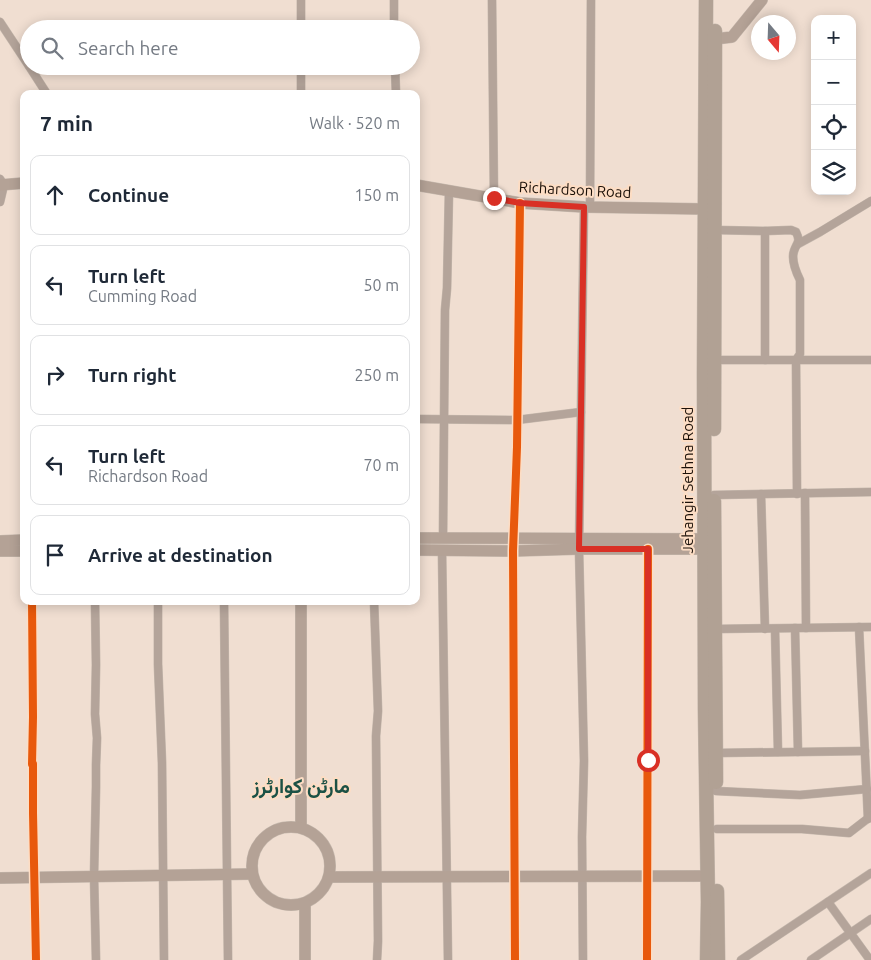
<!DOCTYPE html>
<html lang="en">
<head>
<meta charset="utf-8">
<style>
	:root { --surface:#fff; --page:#f6f6f7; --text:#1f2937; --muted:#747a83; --line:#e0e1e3 }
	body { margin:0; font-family:Ubuntu,Vazirmatn,sans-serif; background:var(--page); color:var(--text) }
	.controls { position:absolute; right:15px; top:15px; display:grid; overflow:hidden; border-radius:10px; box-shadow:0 2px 12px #0003 }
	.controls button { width:45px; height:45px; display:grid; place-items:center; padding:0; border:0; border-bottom:1px solid var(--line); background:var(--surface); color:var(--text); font:25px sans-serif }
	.compass { position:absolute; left:751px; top:15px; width:45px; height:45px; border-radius:50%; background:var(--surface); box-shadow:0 2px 12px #0003; rotate:161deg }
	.stop { position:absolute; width:15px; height:15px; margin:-11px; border:4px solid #d93025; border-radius:50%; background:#fff }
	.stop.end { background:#d93025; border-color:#fff; box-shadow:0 1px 5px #0008 }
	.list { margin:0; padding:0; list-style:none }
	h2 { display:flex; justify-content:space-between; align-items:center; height:65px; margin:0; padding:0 20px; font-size:21px }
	h2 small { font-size:16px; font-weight:400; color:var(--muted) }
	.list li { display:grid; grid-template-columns:32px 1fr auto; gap:15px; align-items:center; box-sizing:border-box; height:80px; margin:0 10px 10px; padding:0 10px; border:1px solid var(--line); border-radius:10px }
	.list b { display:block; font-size:19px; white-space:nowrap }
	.list p { margin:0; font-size:16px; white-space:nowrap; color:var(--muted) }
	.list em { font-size:16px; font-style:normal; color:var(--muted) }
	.icon { flex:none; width:28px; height:28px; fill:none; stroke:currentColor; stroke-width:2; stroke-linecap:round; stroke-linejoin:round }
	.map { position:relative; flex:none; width:871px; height:960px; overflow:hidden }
	.search { position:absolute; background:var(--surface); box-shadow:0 2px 12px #0003; left:20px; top:20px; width:400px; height:55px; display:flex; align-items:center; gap:12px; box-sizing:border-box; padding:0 18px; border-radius:28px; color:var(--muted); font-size:19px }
	.panel { position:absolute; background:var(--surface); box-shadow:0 2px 12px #0003; left:20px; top:90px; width:400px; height:515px; border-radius:10px }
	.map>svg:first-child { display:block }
</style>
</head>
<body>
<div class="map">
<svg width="871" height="960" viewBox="0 0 871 960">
	<rect width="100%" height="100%" fill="#f0ded1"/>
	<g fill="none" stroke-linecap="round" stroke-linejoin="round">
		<defs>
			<g id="street">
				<polyline points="492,0 494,198"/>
				<polyline points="0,22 29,66"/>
				<polyline points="301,29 301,0"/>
				<polyline points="394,29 394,0"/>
				<polyline points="29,66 47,94"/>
				<polyline points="395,66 396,94"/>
				<polyline points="301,94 301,66"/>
				<polyline points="0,179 4,185 0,202"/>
				<polyline points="590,207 591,0"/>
				<path d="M715,230L765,231L791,230L796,232C801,242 797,242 794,251C791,260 796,272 800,280V354L796,360L797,494"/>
				<polyline points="765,231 765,360"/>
				<polyline points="798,244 820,232 871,201"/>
				<polyline points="714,360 871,360"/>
				<polyline points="416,419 517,420 581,412"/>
				<polyline points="805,493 806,628"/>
				<polyline points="761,494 765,629"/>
				<polyline points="714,495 871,492"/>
				<polyline points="443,539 445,310 447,288 449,191"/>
				<polyline points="442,550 448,960"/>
				<polyline points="32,601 33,717 32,764 33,764 33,813 36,960"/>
				<polyline points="95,601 96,665 95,714 97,738 96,765 96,787 94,876 96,960"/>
				<polyline points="158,601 158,664 162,763 164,960"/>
				<polyline points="224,601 228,960"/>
				<polyline points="374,601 378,711 376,736 378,941 377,960"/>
				<polyline points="859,627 868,819"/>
				<polyline points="795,628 798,752"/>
				<polyline points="715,629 871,627"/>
				<polyline points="775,629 778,752"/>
				<polyline points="716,753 865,751"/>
				<polyline points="716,791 800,795 867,789"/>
				<polyline points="717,829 802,829 849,833 871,816"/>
				<polyline points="828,902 870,960"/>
				<polyline points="515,960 513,551 517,447 520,203"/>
				<polyline points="583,960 582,837 584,761 579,549 584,207"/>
				<polyline points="647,960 648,549"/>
				<polyline points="741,960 871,873"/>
				<polyline points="811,960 871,919"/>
			</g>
			<g id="secondary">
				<polyline points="715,39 732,37 762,0"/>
				<polyline points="0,185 24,183"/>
				<polyline points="416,185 520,203 584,207 704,209"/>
				<polyline points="416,538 712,539"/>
				<polyline points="0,541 24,540"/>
				<polyline points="416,550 513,551 579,549 713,549"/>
				<polyline points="0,551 24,551"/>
				<polyline points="301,601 301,827"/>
				<circle cx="291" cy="866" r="39"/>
				<polyline points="329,877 708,876"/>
				<polyline points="0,878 252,874"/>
				<polyline points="305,960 305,903"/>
			</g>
			<g id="highway">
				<polyline points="706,0 704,374 705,710 708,902 707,960"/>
				<polyline points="714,429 715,31"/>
				<polyline points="714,501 716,782"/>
				<polyline points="717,891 718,960"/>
			</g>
		</defs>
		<use href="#street" stroke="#c7baaf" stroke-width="9"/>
		<use href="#secondary" stroke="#c7baaf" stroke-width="12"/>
		<use href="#highway" stroke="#c7baaf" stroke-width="15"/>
		<use href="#street" stroke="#b4a49a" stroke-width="8"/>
		<use href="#secondary" stroke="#b4a296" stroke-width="11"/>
		<use href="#highway" stroke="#b1a194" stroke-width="14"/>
		<defs>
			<g id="cycleway">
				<polyline points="32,601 33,717 32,764 33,764 33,813 36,960"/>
				<polyline points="515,960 513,551 517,447 520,203"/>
				<polyline points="647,960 648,549"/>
			</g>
		</defs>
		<use href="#cycleway" stroke="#fdddc4" stroke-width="11"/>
		<use href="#cycleway" stroke="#e8590c" stroke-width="8"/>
	</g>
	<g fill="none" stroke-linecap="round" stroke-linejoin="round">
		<polyline stroke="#d93025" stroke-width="6" points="494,198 520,203 584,207 579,549 648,549 648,760"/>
	</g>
	<g text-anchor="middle" stroke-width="4" stroke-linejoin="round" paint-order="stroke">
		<g font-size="15" fill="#1c1109" stroke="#fdddc4">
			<text transform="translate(575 190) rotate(3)" y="5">Richardson Road</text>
			<text transform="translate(688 480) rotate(-90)" y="5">Jehangir Sethna Road</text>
		</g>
		<g font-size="20" font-weight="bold" fill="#1c5145" stroke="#fdddc4">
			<text x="301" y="793">مارٹن کوارٹرز</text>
		</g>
	</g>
</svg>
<div class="controls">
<button>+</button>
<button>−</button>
<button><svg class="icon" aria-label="locate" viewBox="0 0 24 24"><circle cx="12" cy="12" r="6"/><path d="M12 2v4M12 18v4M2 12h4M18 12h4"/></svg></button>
<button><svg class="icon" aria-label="layers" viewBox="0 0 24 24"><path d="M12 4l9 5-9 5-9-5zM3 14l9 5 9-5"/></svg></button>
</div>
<svg class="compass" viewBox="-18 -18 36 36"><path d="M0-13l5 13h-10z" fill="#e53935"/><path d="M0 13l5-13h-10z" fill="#747a83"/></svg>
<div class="stop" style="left:648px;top:760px"></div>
<div class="stop end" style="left:494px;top:198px"></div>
<div class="search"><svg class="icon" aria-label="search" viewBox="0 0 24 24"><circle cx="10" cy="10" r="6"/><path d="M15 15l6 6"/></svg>Search here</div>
<section class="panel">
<h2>7 min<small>Walk · 520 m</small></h2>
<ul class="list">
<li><svg class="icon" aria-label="ahead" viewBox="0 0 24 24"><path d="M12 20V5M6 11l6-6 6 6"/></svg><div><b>Continue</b></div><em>150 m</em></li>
<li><svg class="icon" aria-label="left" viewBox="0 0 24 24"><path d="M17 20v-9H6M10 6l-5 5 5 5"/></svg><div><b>Turn left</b><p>Cumming Road</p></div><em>50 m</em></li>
<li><svg class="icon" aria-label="right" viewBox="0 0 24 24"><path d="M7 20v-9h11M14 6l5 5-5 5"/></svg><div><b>Turn right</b></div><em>250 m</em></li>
<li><svg class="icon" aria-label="left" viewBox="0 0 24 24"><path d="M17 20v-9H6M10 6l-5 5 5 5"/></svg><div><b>Turn left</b><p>Richardson Road</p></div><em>70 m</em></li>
<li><svg class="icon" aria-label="arrive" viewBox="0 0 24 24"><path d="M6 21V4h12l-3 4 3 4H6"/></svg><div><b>Arrive at destination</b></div></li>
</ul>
</section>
</div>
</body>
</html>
